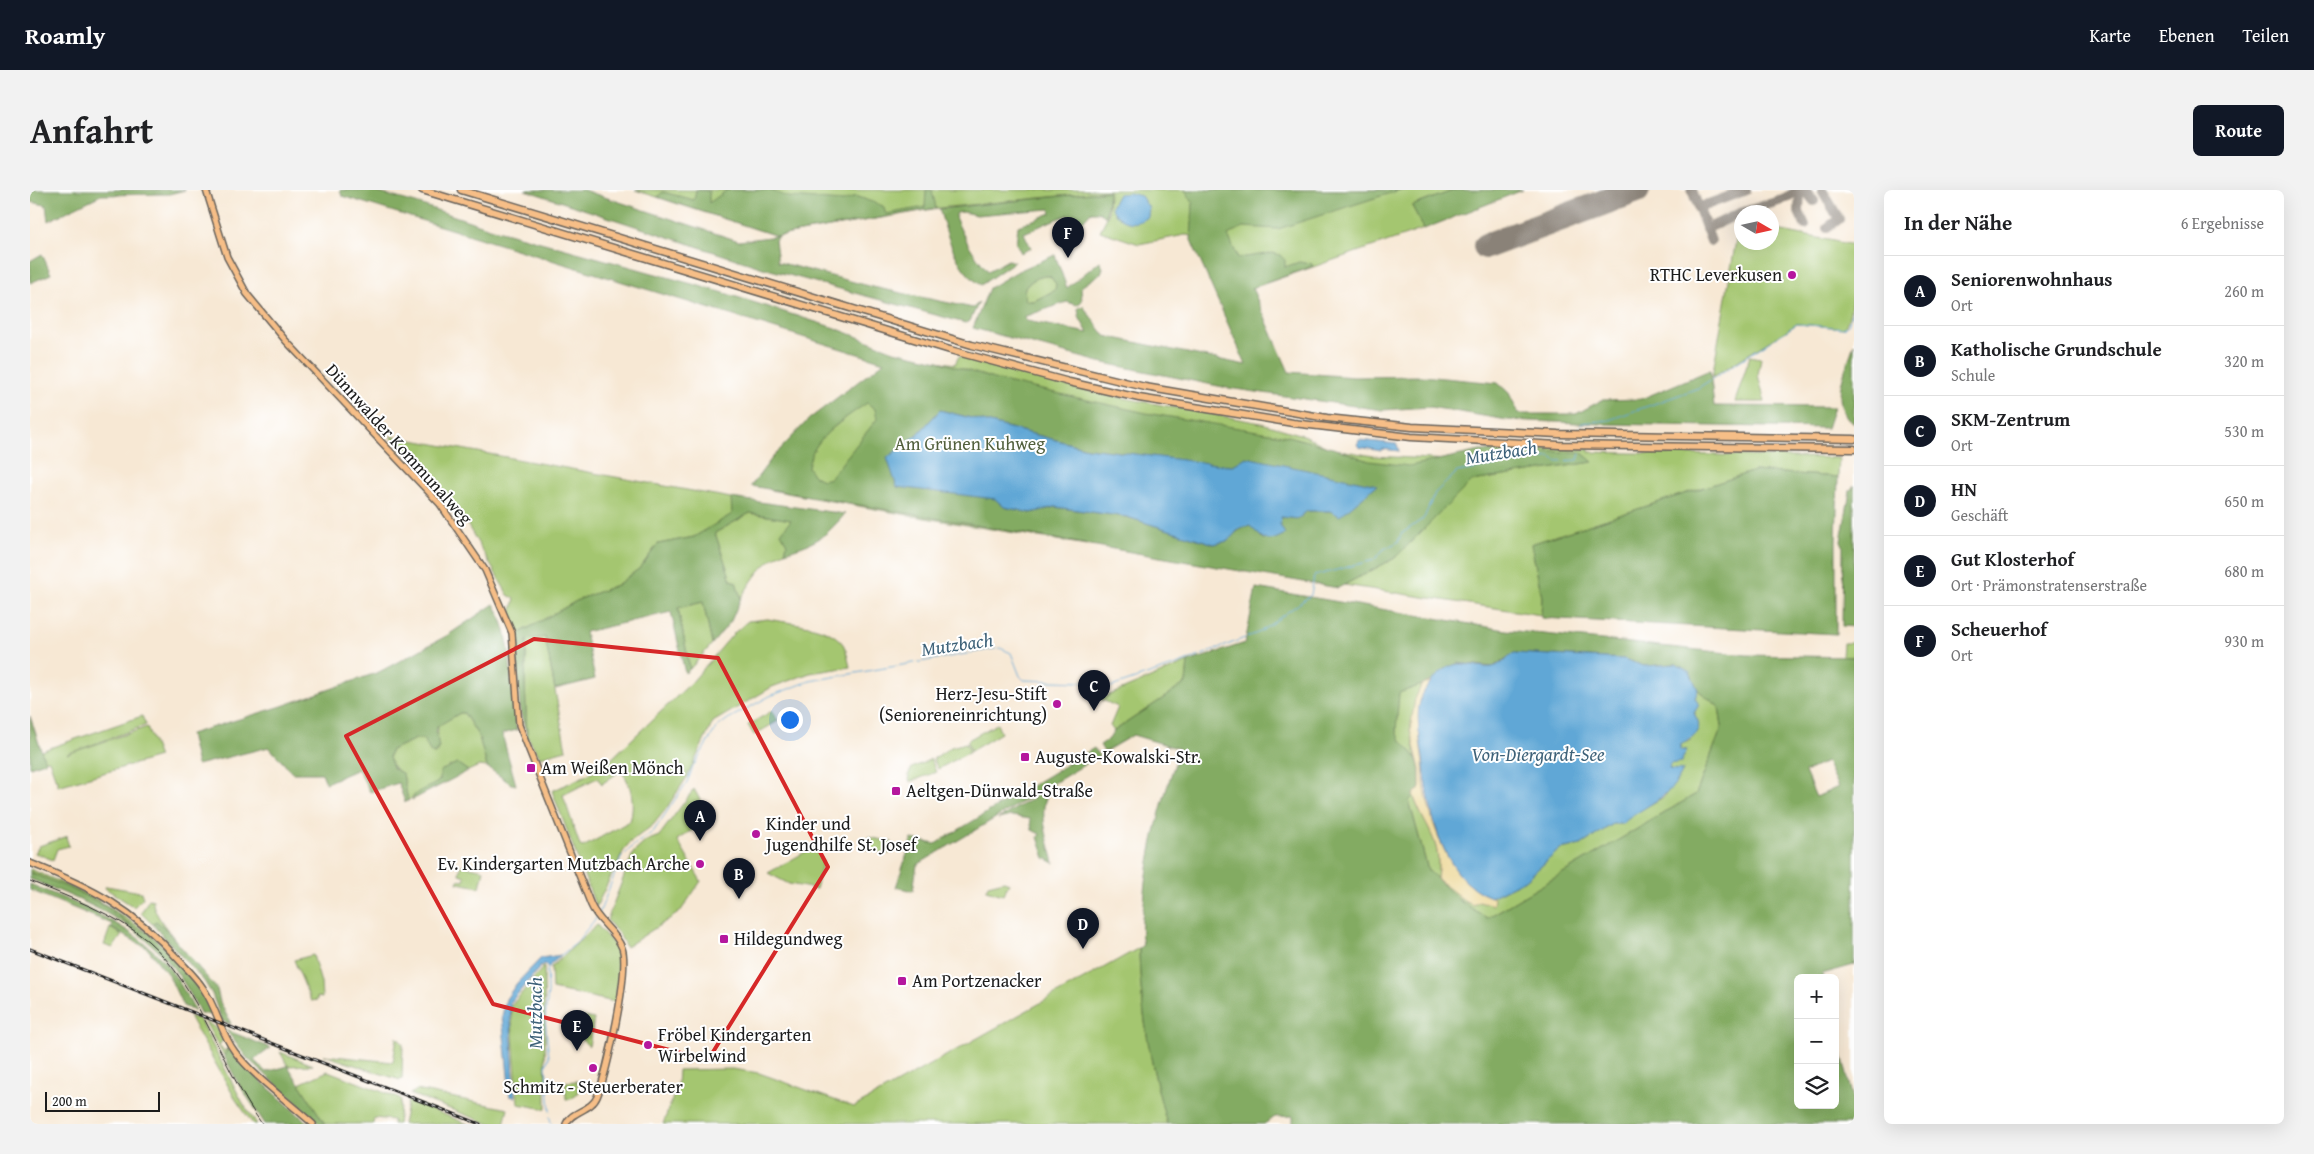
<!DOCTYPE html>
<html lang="de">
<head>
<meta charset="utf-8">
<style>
	:root { --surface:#fff; --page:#f2f2f2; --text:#202124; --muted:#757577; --line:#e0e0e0; --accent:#111827 }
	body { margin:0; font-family:"Gentium Book Plus",serif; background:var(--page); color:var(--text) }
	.controls { position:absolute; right:15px; bottom:15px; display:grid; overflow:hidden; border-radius:8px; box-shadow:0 5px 20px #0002 }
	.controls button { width:45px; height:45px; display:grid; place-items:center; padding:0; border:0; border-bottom:1px solid var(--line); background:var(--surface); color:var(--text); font:25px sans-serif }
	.compass { position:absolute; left:1704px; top:15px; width:45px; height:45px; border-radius:50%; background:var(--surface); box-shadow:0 5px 20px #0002; rotate:99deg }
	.scale { position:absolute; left:15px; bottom:12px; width:115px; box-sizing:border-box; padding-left:5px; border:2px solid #1c1c1c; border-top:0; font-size:14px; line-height:18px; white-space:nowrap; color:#1c1c1c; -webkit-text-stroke:4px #fff; paint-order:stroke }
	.you { position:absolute; left:759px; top:529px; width:18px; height:18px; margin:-12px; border:4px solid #fff; border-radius:50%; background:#1a73e8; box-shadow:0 0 0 8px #1a73e833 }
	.badge { display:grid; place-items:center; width:32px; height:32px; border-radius:50%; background:var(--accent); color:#fff; font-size:16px; font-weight:700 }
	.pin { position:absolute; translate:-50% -41px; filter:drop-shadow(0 1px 2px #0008) }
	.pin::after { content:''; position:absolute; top:26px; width:18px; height:15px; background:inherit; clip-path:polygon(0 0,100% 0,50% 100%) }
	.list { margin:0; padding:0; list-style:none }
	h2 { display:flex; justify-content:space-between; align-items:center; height:65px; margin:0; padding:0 20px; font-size:21px }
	h2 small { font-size:16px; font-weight:400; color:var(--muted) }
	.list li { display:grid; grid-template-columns:32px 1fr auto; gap:15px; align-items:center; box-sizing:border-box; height:70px; padding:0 20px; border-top:1px solid var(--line) }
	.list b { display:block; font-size:19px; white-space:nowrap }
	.list p { margin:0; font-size:16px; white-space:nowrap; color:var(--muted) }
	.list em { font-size:16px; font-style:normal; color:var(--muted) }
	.icon { flex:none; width:28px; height:28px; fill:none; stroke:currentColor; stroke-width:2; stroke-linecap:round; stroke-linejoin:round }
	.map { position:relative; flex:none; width:1824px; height:934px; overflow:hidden; border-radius:8px }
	header { display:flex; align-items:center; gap:30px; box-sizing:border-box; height:70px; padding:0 25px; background:var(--accent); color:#fff }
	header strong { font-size:24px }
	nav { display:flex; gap:28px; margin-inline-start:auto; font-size:18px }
	.intro { display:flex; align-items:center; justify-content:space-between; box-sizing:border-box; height:120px; padding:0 30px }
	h1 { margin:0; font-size:35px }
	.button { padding:12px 22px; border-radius:8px; background:var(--accent); color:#fff; font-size:18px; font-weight:700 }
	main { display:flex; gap:30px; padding:0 30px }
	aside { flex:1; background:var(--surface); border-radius:8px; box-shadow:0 5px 20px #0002 }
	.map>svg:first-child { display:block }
</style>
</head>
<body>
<header>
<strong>Roamly</strong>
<nav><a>Karte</a><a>Ebenen</a><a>Teilen</a></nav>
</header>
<div class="intro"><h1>Anfahrt</h1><a class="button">Route</a></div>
<main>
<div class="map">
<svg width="1824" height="934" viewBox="0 0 1824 934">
	<rect width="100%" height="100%" fill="#fff"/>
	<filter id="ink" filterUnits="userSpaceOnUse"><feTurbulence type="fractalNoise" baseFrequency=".02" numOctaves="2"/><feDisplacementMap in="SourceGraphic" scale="10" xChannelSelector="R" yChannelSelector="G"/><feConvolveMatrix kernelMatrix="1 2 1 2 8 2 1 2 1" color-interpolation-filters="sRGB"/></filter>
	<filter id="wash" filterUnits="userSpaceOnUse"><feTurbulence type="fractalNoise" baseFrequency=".0096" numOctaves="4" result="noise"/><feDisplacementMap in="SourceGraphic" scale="20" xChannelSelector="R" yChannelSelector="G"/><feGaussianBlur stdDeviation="1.12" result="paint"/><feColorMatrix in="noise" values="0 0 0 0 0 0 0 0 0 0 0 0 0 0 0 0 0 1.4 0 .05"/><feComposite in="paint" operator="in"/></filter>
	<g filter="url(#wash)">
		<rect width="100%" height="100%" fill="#f7e8d4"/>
		<g fill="#a4c66f" stroke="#607146" fill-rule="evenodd">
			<polygon points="605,0 1425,0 1382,16 1394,39 1222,98 1199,49 1155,45 1109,54 1070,41 1078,25 1079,1 909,18 748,46"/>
			<path d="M1709,33H1711L1712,52H1742V39L1824,55C1824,75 1824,125 1814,138L1767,134L1682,187Z"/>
			<path d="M1020,86L1026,94L1025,100L1004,111H996L994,100C998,91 1010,85 1020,86Z"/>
			<polygon points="929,166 962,176 1077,205 1231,233 1273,245 1299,258 1343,266 1420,270 1506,258 1559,259 1559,262 1809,268 1808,287 1724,281 1501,354 1512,407 1511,425 1314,395 1365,368 1442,291 1562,272 1557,267 1056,355 889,327 740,300 760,272 891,168 925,174"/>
			<polygon points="1720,166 1731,168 1728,185 1735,212 1705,212"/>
			<polygon points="360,246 701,308 703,324 664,347 628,354 610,378 587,395 550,409 486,445 481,423 485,409 478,405 430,322"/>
			<path d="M720,323L762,330L755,362C732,372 724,388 711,408L706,392L701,390L685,343Z"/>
			<polygon points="673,412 682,454 660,479 648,418"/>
			<path d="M738,429C761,434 798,434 813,454C817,460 818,470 820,477L780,483L742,497L683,532L657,587L636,619L623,635L599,653L593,662L566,717L522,601L563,582L577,573L662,492L704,443L718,431ZM590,581C602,591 605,616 600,631L553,657L550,656L533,605L567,588L572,594Z"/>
			<polygon points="515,446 536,560 510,567 497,546 495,492 497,450"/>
			<polygon points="1813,453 1824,453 1824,467 1812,467"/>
			<polygon points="1158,472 1156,493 1084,541 1080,536 1088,517 1070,509"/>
			<path d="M1392,494C1383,515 1379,547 1387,568L1367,547L1366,541L1368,503Z"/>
			<path d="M1668,500L1689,517L1692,537L1666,604L1457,728C1435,716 1413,699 1398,680L1379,610L1383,604C1394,639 1413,648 1407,689L1426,702L1436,713L1464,709L1461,707L1497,689L1530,659L1551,655L1583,634H1592L1603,624L1634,607L1653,581L1639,579L1640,574L1657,560H1650V554L1660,551L1665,528V507Z"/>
			<polygon points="742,521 748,531 724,545 718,535"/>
			<path d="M430,523H434L449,547L457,577L449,576L438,581L431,576L422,575L406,594L387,603L378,611L373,584C363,578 356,572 361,560L386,549H393L404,564L407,563L408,535Z"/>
			<polygon points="112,526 116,535 37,564 117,537 129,567 28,596 28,589 26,590 19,570 14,571 11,561"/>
			<polygon points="967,534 971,543 941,561 938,554 938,550"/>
			<polygon points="936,553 940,562 908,579 903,569 921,557"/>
			<polygon points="901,569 906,582 880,592 878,585 882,578"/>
			<polygon points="664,599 680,628 647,650 671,691 650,722 596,757 589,744 577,730 603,663 616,651 629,646"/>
			<polygon points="38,646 36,647 39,656 27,659 23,670 5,663 9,656"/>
			<polygon points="838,647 862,652 859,664 835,659"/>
			<polygon points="784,657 793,671 786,699 759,694 738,683"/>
			<polygon points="431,675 454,680 450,697 427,693 428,690 434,691 435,686 429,684"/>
			<polygon points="0,679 59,704 118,742 110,741 74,715 49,702 0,682"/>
			<polygon points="974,691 979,693 973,705 956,700 958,695"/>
			<polygon points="76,696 111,702 113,708 104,717 75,698"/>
			<path d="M119,709L123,710C121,722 141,743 148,754L126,731L122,734L111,723Z"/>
			<polygon points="567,735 591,763 585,812 522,799 521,777"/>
			<polygon points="80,738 92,745 83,758 74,755"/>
			<path d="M1109,758C1110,818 1121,877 1137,934H633L647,896L648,880L702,879L729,883L824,917Z"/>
			<polygon points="283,765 291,793 292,808 287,807 287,810 281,811 264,770"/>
			<polygon points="514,776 516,919 488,914 481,816"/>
			<polygon points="159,826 169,829 214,915 227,934 223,934 206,910"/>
			<polygon points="548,826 564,829 559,856 546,845"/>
			<path d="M175,832C185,836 188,840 193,850L189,855L194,861L198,858L194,866Z"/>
			<polygon points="367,847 373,854 372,889 370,890 294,865 363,872"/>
			<polygon points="250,862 283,875 258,876"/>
			<polygon points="298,881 371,909 368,934 363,934 363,930 344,928 343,934 295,934 269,894"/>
			<polygon points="547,891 548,904 541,909 536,909 535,892"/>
			<polygon points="387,900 478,919 474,934 460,934 380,904"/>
			<polygon points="378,910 438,934 373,934"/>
		</g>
		<g fill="#83ab62" stroke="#50643f" fill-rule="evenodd">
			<polygon points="0,0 155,0 139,4 71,5 18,31 16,15 0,12"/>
			<path d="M310,0H339L386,13L460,38L691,102L805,138L864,161L908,171L967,190L1116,223L1258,246L1310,260L1339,271L1379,276L1450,261L1551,262L1563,272L1442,291L1365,368L1308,398L721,296L742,268L779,229L854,172L312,6ZM837,213L845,219L847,229L800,288L793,290L784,286L778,277C782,248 814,229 837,213ZM910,220L1057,258L1346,296L1300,321H1277L1268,329L1251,326L1250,335L1234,350L1220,336C1204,339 1203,350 1184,354L1097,327L1025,317L1001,323L974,317L966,309L858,268L888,244Z"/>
			<polygon points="495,0 553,0 709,51 747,46 627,7 633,2 664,10 666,0 679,1 679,13 697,0 739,0 758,7 813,11 826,6 853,16 856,24 895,17 896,0 902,0 906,18 748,46 745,50 748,72 843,97 943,118 949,112 940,131 935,133 733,78"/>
			<path d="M1155,0H1370L1248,39L1213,37L1198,45L1208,68L1243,63L1250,65L1255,70V77L1269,72L1282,74L1283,76L1222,98L1259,182L1324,187L1392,186L1468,193L1479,203L1489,224H1546L1572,210L1611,209L1680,180L1684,216L1804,217L1797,238L1572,234L1477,230L1400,217L1352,220L1198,198L1069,172L943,138L959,98L988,81L1025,65L1037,98L1070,71L1073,78L1071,83L1051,97L1052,111L1047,115L1037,112L993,127L997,131L1058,143L1049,127L1048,118L1053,116L1075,146L1216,175L1161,50L1163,13ZM1020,86L1026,94L1025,100L1004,111H996L994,100C998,91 1010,85 1020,86Z"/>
			<polygon points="1425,0 1493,0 1394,39 1382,16"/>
			<path d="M1079,1L1076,27L1069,22H1061L1053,31L1051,44L1045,46L1039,25C1023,29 1010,37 994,43L1001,58L991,63L986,53L988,36L1021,23L1020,19L946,25L933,22L927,23L925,27C934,48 943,64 958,81L978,70L984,72L951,95C925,79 918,46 909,19Z"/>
			<polygon points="12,64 21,84 0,93 0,71"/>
			<path d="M1824,154V234C1797,214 1816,180 1824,154Z"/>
			<polygon points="1724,281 1808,287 1806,351 1806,444 1511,428 1512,407 1501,354"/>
			<polygon points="1824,295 1824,437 1812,436 1813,355 1811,351 1820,301"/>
			<path d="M701,308L815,324C792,350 787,352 755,362L757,354L751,343L761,330L720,323L685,343L701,390L706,392L711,408L701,431L682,454L673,412L648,418L660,479L655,483L641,422L555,442L565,489L525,499L515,447L497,450L495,492L497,546L490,521L486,445L550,409L587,395L610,378L628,354L664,347L702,324Z"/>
			<path d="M1226,398L1476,440L1717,465L1824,467V775L1792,784L1793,788H1768V915H1805V837L1824,913V934H1263V926L1245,927L1234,934H1137C1121,877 1110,818 1109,758L1113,755C1110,741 1112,727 1114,713C1118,659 1132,609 1150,559L1103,545L1074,562L1070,555L1079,549L1084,541L1156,493L1158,472L1215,453ZM1484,463L1594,469L1614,476L1646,474L1660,482L1668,500L1689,517L1692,537L1666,604L1457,728L1430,711L1398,680L1379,611L1390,599C1390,589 1391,579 1387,570C1382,559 1369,553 1366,541L1369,503L1403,491L1409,484L1428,473L1463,477ZM1796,572L1808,597L1786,607L1775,582Z"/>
			<path d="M464,414C486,451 478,499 487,540L472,544L486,595L481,594L457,577L449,547L434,523H430L408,536L406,540L409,558L404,564L401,563L393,549H386L361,560L359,567L363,578L373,584L378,611L375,612L368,593L340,602L328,579L296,593L292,583H262L239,557L167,575L160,544L249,517L349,482L418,445Z"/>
			<polygon points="0,526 15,572 0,577"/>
			<polygon points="1064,558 1069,566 887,675 883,701 866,697 882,649 905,654"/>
			<path d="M427,573L438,581L382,610C385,599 402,598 410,590V581Z"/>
			<path d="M1025,595C1003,614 1019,650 1024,673L1015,668L1008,647L1010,644L1002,640L1000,629L982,626L968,629Z"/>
			<path d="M0,682C25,692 51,702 75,716C88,724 102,739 118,742C135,758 182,802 181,825L170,823C133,742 77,721 0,689Z"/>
			<path d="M0,694C49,715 101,733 137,775C148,789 157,805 165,821L153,816L139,786L117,758L81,738L82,734L0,700Z"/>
			<polygon points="126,731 134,737 187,799 190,812 201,834 192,831 182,804 174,791 122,734"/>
			<polygon points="196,840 241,858 224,870 236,882 258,876 295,934 290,934 217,868"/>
			<polygon points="198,858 211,873 279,934 235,934 208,893 194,866"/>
		</g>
		<path fill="#eeda9e" stroke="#857b5d" d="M1403,491C1383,513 1389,540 1392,567C1394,575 1393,584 1394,593C1401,636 1419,692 1464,708L1463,715L1449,711L1443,715C1432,711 1418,696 1407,689C1413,648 1394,639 1383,604L1390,599V579L1380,540L1385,509L1392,494Z"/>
		<g fill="#60a7d6" stroke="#3e6279">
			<path d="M1100,3L1111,6L1119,18L1118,27C1103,38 1089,32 1081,17L1088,4Z"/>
			<path d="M910,220L1057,258L1202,276L1216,267L1347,295L1310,326L1300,321H1277L1268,329L1251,327L1250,335L1255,344C1235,355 1235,350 1220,336L1210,338L1198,351L1184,354L1097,327L1025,317L1001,323L974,317L965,309L867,297L857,268L888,244Z"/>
			<polygon points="1329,250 1367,254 1369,261 1351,259 1351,261 1329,257 1327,255"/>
			<path d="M1484,463L1594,469L1614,476L1646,474L1660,482L1668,500L1665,508L1669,515L1664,523C1665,526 1667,528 1668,531C1672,542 1658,551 1650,555V560H1657L1651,572L1640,574L1639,579L1653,580C1641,609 1614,615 1592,634H1583L1551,655L1530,659L1497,689L1461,707C1409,689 1398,614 1393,567C1390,547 1383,518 1395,500C1402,489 1418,473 1431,474C1441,474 1452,478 1462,477C1469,476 1478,467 1484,463Z"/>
			<polygon points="531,765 518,777 514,774 511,776 480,813 485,907 480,906 472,826 476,809 487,793 511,768"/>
		</g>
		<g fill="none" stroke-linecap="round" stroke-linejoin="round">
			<g stroke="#60a7d6" stroke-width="1">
				<polyline points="1550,237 1552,233 1579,230 1668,198 1767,134 1814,138 1818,135 1824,116"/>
				<polyline points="569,724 591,668 604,655 623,642 657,592 663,577 686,538 698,529 740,506 780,491 970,458 981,463 990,486 994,490 1051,492 1078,498 1149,474 1230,442 1281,405 1284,386 1344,370 1354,359 1368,352 1371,344 1394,328 1405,303 1427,282 1521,267 1527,271 1548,270 1550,263"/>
				<polyline points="530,766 545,754 567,727"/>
				<polyline points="520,921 516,876 519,867 515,829 518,802 517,781 520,775"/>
				<polyline points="520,927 521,934"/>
			</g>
			<g stroke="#8a8278" stroke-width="10">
				<polyline points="1662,0 1681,51"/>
				<polyline points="1770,0 1769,22 1775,35"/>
				<polyline points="1775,0 1784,11"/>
				<polyline points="1792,0 1809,29 1797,38"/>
				<polyline points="1668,18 1716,0"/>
				<polyline points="1676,39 1710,23 1749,11 1770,0"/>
			</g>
			<polyline stroke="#8a8278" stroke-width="26" points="1456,56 1607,0"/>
		</g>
	</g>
	<g filter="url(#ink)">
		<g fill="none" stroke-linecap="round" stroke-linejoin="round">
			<defs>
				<g id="major">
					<path d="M176,0L197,67L217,104L256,151L410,314L455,380L482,443L489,535L561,715C568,732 586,741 592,758C600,780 577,883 567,907C561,921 541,921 536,934"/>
					<path d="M0,673C63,698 102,718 148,769C156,778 166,787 173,798C187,818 190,842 205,862C224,887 259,912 283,934"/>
				</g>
				<g id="highway">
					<polyline points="392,0 920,160 1039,192 1109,208 1263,233 1381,247 1529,255 1824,259"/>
					<polyline points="431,0 942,155 1115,197 1297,228 1382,237 1528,244 1824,249"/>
				</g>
			</defs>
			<use href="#major" stroke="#69635c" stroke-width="8"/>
			<use href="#highway" stroke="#69635c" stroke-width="9"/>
			<use href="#major" stroke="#f6be87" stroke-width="5"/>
			<use href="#highway" stroke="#f6be87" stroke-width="6"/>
			<path stroke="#1c1c1c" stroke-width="1" d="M0,691C40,708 84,723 118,751C170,796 191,878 232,934"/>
			<defs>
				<polyline id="rail" points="0,759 450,934"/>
			</defs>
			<use href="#rail" stroke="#1c1c1c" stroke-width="3"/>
			<use href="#rail" stroke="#fff" stroke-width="1" stroke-dasharray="4" stroke-linecap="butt"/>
		</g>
	</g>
	<path fill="none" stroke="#d62828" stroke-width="4" stroke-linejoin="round" d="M504,449L688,468L798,677L678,870L463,814L316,546Z"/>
	<g fill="#b5179e" stroke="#fff" stroke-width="2">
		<circle cx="1762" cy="85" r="5"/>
		<circle cx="1027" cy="514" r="5"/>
		<rect x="990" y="562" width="10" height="10" rx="2.5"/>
		<rect x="496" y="573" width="10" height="10" rx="2.5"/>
		<rect x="861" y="596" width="10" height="10" rx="2.5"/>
		<circle cx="726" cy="644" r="5"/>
		<circle cx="670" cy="674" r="5"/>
		<rect x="689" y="744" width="10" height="10" rx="2.5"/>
		<rect x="867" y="786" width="10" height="10" rx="2.5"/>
		<circle cx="618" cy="855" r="5"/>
		<circle cx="563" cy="878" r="5"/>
	</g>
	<g text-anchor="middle" stroke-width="4" stroke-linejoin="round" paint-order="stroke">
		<g font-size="18" fill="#1c1c1c" stroke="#fff" text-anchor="start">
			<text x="1752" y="91" text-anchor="end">RTHC Leverkusen</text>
			<text x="1017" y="510" text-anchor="end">Herz-Jesu-Stift<tspan x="1017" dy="21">(Senioreneinrichtung)</tspan></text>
			<text x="1005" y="573">Auguste-Kowalski-Str.</text>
			<text x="511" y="584">Am Weißen Mönch</text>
			<text x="876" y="607">Aeltgen-Dünwald-Straße</text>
			<text x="736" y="640">Kinder und<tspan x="736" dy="21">Jugendhilfe St. Josef</tspan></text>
			<text x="660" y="680" text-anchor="end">Ev. Kindergarten Mutzbach Arche</text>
			<text x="704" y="755">Hildegundweg</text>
			<text x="882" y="797">Am Portzenacker</text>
			<text x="628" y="851">Fröbel Kindergarten<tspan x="628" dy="21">Wirbelwind</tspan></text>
			<text x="563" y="903" text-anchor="middle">Schmitz - Steuerberater</text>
		</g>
		<g font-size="18" fill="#1c1c1c" stroke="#fff">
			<text transform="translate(369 254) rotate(48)" y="6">Dünnwalder Kommunalweg</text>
		</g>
		<g font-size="18" fill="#52603d" stroke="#fff">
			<text x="940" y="260">Am Grünen Kuhweg</text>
		</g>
		<g font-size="19" font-style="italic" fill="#3e6279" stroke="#fff">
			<text transform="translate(1471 262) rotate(-9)" y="7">Mutzbach</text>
			<text transform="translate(927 454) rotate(-8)" y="7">Mutzbach</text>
			<text x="1508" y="571">Von-Diergardt-See</text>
			<text transform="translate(505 823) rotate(-90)" y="7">Mutzbach</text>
		</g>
	</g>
</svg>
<div class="controls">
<button>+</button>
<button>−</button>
<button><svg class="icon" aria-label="layers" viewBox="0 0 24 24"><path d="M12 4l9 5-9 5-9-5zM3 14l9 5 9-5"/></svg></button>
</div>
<svg class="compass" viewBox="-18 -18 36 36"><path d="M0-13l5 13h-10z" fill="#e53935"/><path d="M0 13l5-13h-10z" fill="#757577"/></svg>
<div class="scale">200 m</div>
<div class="you"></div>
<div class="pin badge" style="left:670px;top:651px">A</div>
<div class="pin badge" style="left:709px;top:709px">B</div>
<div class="pin badge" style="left:1064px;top:521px">C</div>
<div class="pin badge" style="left:1053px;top:759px">D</div>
<div class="pin badge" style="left:547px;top:861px">E</div>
<div class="pin badge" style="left:1038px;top:68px">F</div>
</div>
<aside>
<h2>In der Nähe<small>6 Ergebnisse</small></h2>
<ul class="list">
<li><span class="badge">A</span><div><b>Seniorenwohnhaus</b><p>Ort</p></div><em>260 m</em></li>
<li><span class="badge">B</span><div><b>Katholische Grundschule</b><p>Schule</p></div><em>320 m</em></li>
<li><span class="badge">C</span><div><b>SKM-Zentrum</b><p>Ort</p></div><em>530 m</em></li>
<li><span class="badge">D</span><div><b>HN</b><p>Geschäft</p></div><em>650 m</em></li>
<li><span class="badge">E</span><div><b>Gut Klosterhof</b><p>Ort · Prämonstratenserstraße</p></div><em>680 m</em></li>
<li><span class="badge">F</span><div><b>Scheuerhof</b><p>Ort</p></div><em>930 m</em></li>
</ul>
</aside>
</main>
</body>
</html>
